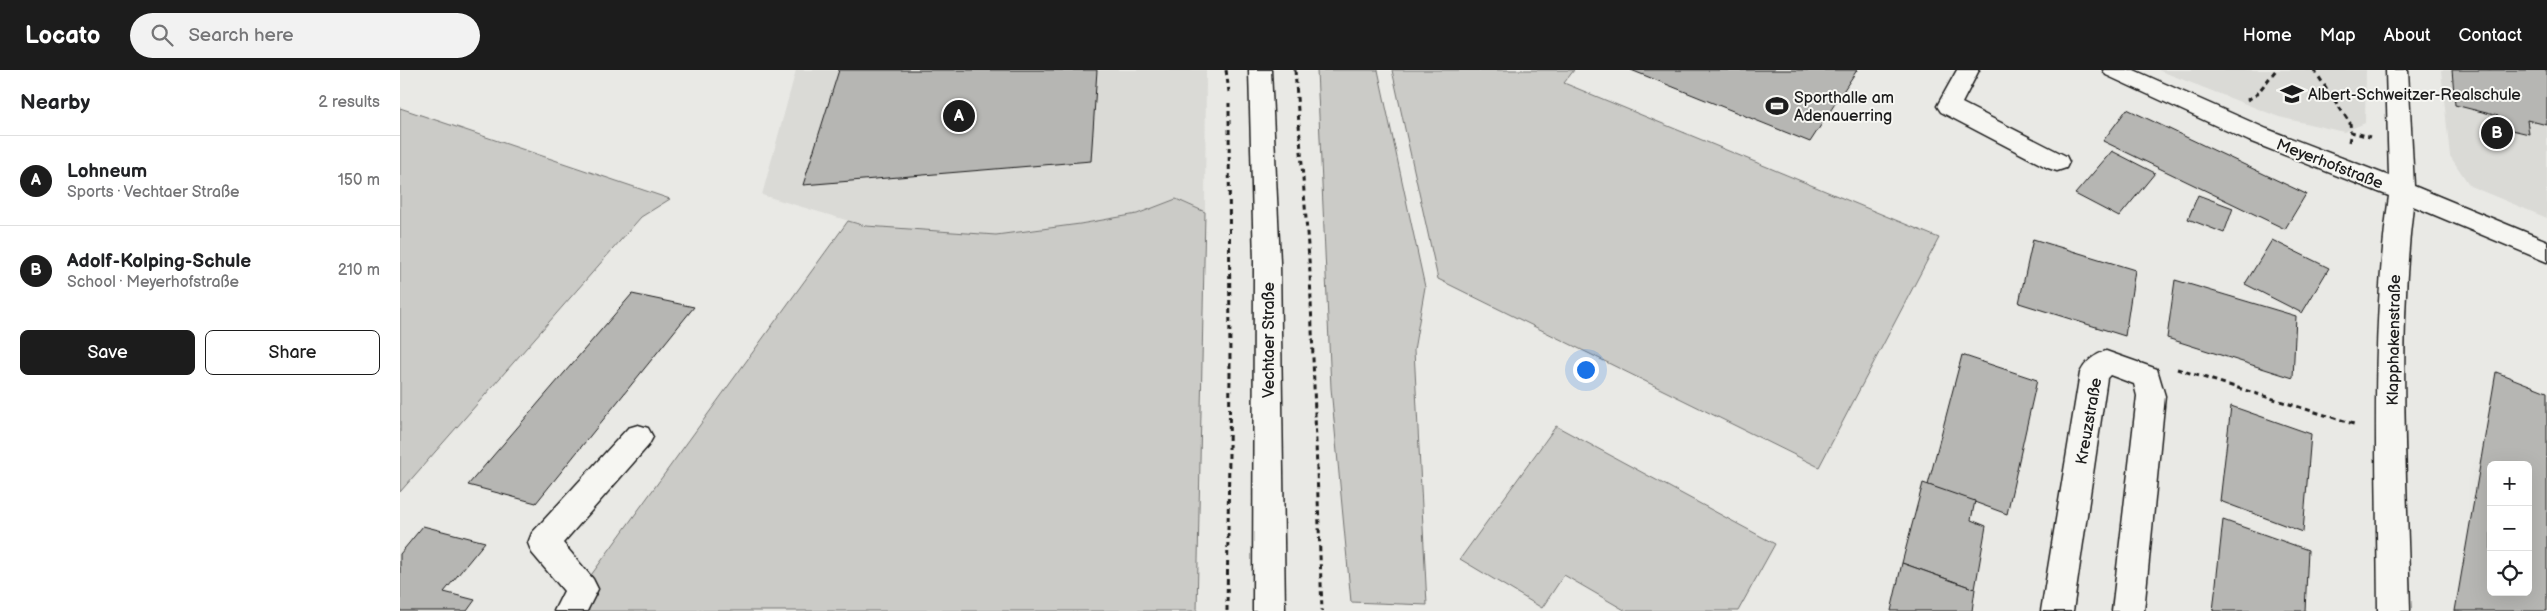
<!DOCTYPE html>
<html lang="en">
<head>
<meta charset="utf-8">
<style>
	:root { --surface:#fff; --page:#f2f2f2; --text:#202124; --muted:#757577; --line:#e0e0e0; --accent:#1c1c1c }
	body { margin:0; font-family:"Balsamiq Sans",sans-serif; background:var(--page); color:var(--text) }
	.controls { position:absolute; right:15px; bottom:15px; display:grid; overflow:hidden; border-radius:8px; box-shadow:0 5px 20px #0002 }
	.controls button { width:45px; height:45px; display:grid; place-items:center; padding:0; border:0; border-bottom:1px solid var(--line); background:var(--surface); color:var(--text); font:25px sans-serif }
	.you { position:absolute; left:1185px; top:299px; width:18px; height:18px; margin:-12px; border:4px solid #fff; border-radius:50%; background:#1a73e8; box-shadow:0 0 0 8px #1a73e833 }
	.badge { display:grid; place-items:center; width:32px; height:32px; border-radius:50%; background:var(--accent); color:#fff; font-size:16px; font-weight:700 }
	.pin { position:absolute; translate:-50% -50%; border:2px solid #fff; box-shadow:0 1px 5px #0006 }
	.list { margin:0; padding:0; list-style:none }
	h2 { display:flex; justify-content:space-between; align-items:center; height:65px; margin:0; padding:0 20px; font-size:21px }
	h2 small { font-size:16px; font-weight:400; color:var(--muted) }
	.list li { display:grid; grid-template-columns:32px 1fr auto; gap:15px; align-items:center; box-sizing:border-box; height:90px; padding:0 20px; border-top:1px solid var(--line) }
	.list b { display:block; font-size:19px; white-space:nowrap }
	.list p { margin:0; font-size:16px; white-space:nowrap; color:var(--muted) }
	.list em { font-size:16px; font-style:normal; color:var(--muted) }
	.actions { display:flex; gap:10px; padding:15px 20px }
	.actions a { flex:1; padding:11px 0; border:1px solid var(--accent); border-radius:8px; text-align:center; font-size:18px; color:var(--accent) }
	.actions .main { background:var(--accent); color:#fff }
	.icon { flex:none; width:28px; height:28px; fill:none; stroke:currentColor; stroke-width:2; stroke-linecap:round; stroke-linejoin:round }
	.map { position:relative; flex:none; width:2147px; height:541px; overflow:hidden }
	header { display:flex; align-items:center; gap:30px; box-sizing:border-box; height:70px; padding:0 25px; background:var(--accent); color:#fff }
	header strong { font-size:24px }
	nav { display:flex; gap:28px; margin-inline-start:auto; font-size:18px }
	.search { width:350px; height:45px; background:var(--page); display:flex; align-items:center; gap:12px; box-sizing:border-box; padding:0 18px; border-radius:28px; color:var(--muted); font-size:19px }
	main { display:flex }
	aside { flex:1; background:var(--surface) }
	.map>svg:first-child { display:block }
</style>
</head>
<body>
<header>
<strong>Locato</strong>
<div class="search"><svg class="icon" aria-label="search" viewBox="0 0 24 24"><circle cx="10" cy="10" r="6"/><path d="M15 15l6 6"/></svg>Search here</div>
<nav><a>Home</a><a>Map</a><a>About</a><a>Contact</a></nav>
</header>
<main>
<aside>
<h2>Nearby<small>2 results</small></h2>
<ul class="list">
<li><span class="badge">A</span><div><b>Lohneum</b><p>Sports · Vechtaer Straße</p></div><em>150 m</em></li>
<li><span class="badge">B</span><div><b>Adolf-Kolping-Schule</b><p>School · Meyerhofstraße</p></div><em>210 m</em></li>
</ul>
<div class="actions"><a class="main">Save</a><a>Share</a></div>
</aside>
<div class="map">
<svg width="2147" height="541" viewBox="0 0 2147 541">
	<rect width="100%" height="100%" fill="#e9e9e5"/>
	<filter id="ink" filterUnits="userSpaceOnUse"><feTurbulence type="fractalNoise" baseFrequency=".02" numOctaves="2"/><feDisplacementMap in="SourceGraphic" scale="10" xChannelSelector="R" yChannelSelector="G"/><feConvolveMatrix kernelMatrix="1 2 1 2 8 2 1 2 1" color-interpolation-filters="sRGB"/></filter>
	<g filter="url(#ink)">
		<g fill="#dadad6">
			<polygon points="396,0 806,0 805,142 776,129 737,144 680,154 596,165 466,156 362,125"/>
			<polygon points="1758,0 1966,0 1965,53 1944,62 1879,47"/>
			<polygon points="2041,0 2147,0 2147,148 2070,116 2050,86"/>
		</g>
		<g fill="#cbcbc7" stroke="#747472">
			<polygon points="917,0 978,0 1025,217 1014,280 1027,535 951,532 931,318"/>
			<polygon points="992,0 1174,0 1164,13 1539,168 1419,397 1038,209"/>
			<polygon points="0,38 270,129 241,147 0,422"/>
			<polygon points="776,129 805,142 797,541 165,541 448,151 466,156 596,165 680,154 737,144"/>
			<polygon points="1156,356 1375,474 1338,541 1226,541 1164,505 1142,538 1060,489"/>
		</g>
		<g fill="#b6b6b3" stroke="#1c1c1c" fill-rule="evenodd">
			<polygon points="439,0 697,0 691,91 403,115"/>
			<polygon points="1231,0 1457,0 1410,72"/>
			<polygon points="2052,0 2147,0 2147,55 2127,50 2129,64 2099,57 2098,46 2055,35"/>
			<polygon points="1727,39 1906,124 1885,159 1703,71"/>
			<polygon points="1712,81 1755,103 1719,147 1675,124"/>
			<polygon points="1798,125 1833,138 1824,163 1788,149"/>
			<polygon points="1633,169 1735,200 1725,266 1619,233"/>
			<polygon points="1872,170 1929,198 1902,243 1845,214"/>
			<polygon points="1775,210 1896,246 1893,308 1767,268"/>
			<polygon points="232,224 294,237 136,433 68,415"/>
			<polygon points="1562,285 1637,310 1607,444 1528,415"/>
			<path d="M2096,302L2147,322V541H2055ZM2091,395H2128V522H2091Z"/>
			<polygon points="1831,336 1911,364 1903,462 1820,431"/>
			<polygon points="1523,413 1575,431 1571,450 1586,456 1575,519 1502,493"/>
			<polygon points="1823,450 1908,480 1905,541 1813,541"/>
			<polygon points="23,456 85,472 44,522 75,530 67,541 0,541 0,484"/>
			<polygon points="1502,493 1575,519 1572,541 1491,541"/>
		</g>
		<g fill="none" stroke-linecap="round" stroke-linejoin="round">
			<defs>
				<g id="minor">
					<polygon points="1557,0 1579,0 1562,33 1666,86 1669,92 1666,98 1657,101 1648,98 1541,42 1537,36"/>
					<path d="M1703,0H1734L1867,59L1989,106L1986,0H2008L2014,116L2147,171V192L2013,136C1997,270 2007,407 2010,541H1978C1977,403 1970,263 1989,126L1849,71L1706,5Z"/>
					<path d="M1706,281L1757,299L1765,326L1744,541H1712L1737,326L1734,314L1710,305L1707,308L1673,541H1641L1680,303C1686,291 1694,285 1706,281Z"/>
					<polygon points="238,355 248,358 253,367 248,376 163,473 193,509 198,519 187,541 154,541 164,521 132,483 128,473 132,463 228,358"/>
				</g>
				<polygon id="major" points="849,0 871,0 880,192 885,541 853,541 854,192"/>
			</defs>
			<use href="#minor" stroke="#1c1c1c" stroke-width="3"/>
			<use href="#major" stroke="#1c1c1c" stroke-width="3"/>
			<g stroke="#1c1c1c" stroke-width="3" stroke-dasharray="5 4" stroke-linecap="butt">
				<polyline points="826,0 829,22"/>
				<polyline points="895,0 910,203 922,541"/>
				<polyline points="1914,0 1950,53 1951,62"/>
				<polyline points="1847,30 1856,25 1876,0"/>
				<polyline points="1949,72 1951,62 1970,67"/>
				<polyline points="1777,299 1957,355"/>
				<polyline points="827,541 830,304 829,33"/>
			</g>
			<use href="#minor" fill="#f6f6f2" fill-rule="evenodd"/>
			<use href="#major" fill="#f6f6f2" fill-rule="evenodd"/>
		</g>
	</g>
	<defs>
		<symbol id="school-bare" viewBox="-9 -9 18 18"><path d="M0-5L7-2L0 1L-7-2ZM-4 1L0 2.5L4 1V4Q0 6-4 4Z" fill="#1c1c1c" stroke="#f6f6f2" stroke-width="2.5" paint-order="stroke"/></symbol>
		<symbol id="stadium-bare" viewBox="-9 -9 18 18"><path d="M0-5a6.5 5 0 1 0 0 10a6.5 5 0 1 0 0-10ZM-3.5-1.8h7v3.6h-7Z" fill="#1c1c1c" stroke="#f6f6f2" stroke-width="2.5" paint-order="stroke"/></symbol>
	</defs>
	<g fill-rule="evenodd">
		<use href="#school-bare" x="1876" y="8" width="32" height="32"/>
		<use href="#stadium-bare" x="1361" y="20" width="32" height="32"/>
	</g>
	<g text-anchor="middle" stroke-width="4" stroke-linejoin="round" paint-order="stroke">
		<g font-size="16" fill="#1c1c1c" stroke="#f6f6f2" text-anchor="start">
			<text x="1908" y="30">Albert-Schweitzer-Realschule</text>
			<text x="1394" y="33">Sporthalle am<tspan x="1394" dy="18">Adenauerring</tspan></text>
		</g>
		<g font-size="16" fill="#1c1c1c" stroke="#f6f6f2">
			<text transform="translate(1930 93) rotate(21)" y="6">Meyerhofstraße</text>
			<text transform="translate(868 270) rotate(-90)" y="6">Vechtaer Straße</text>
			<text transform="translate(1993 270) rotate(-89)" y="6">Klapphakenstraße</text>
			<text transform="translate(1688 351) rotate(-80)" y="6">Kreuzstraße</text>
		</g>
	</g>
</svg>
<div class="controls">
<button>+</button>
<button>−</button>
<button><svg class="icon" aria-label="locate" viewBox="0 0 24 24"><circle cx="12" cy="12" r="6"/><path d="M12 2v4M12 18v4M2 12h4M18 12h4"/></svg></button>
</div>
<div class="you"></div>
<div class="pin badge" style="left:559px;top:46px">A</div>
<div class="pin badge" style="left:2097px;top:63px">B</div>
</div>
</main>
</body>
</html>
